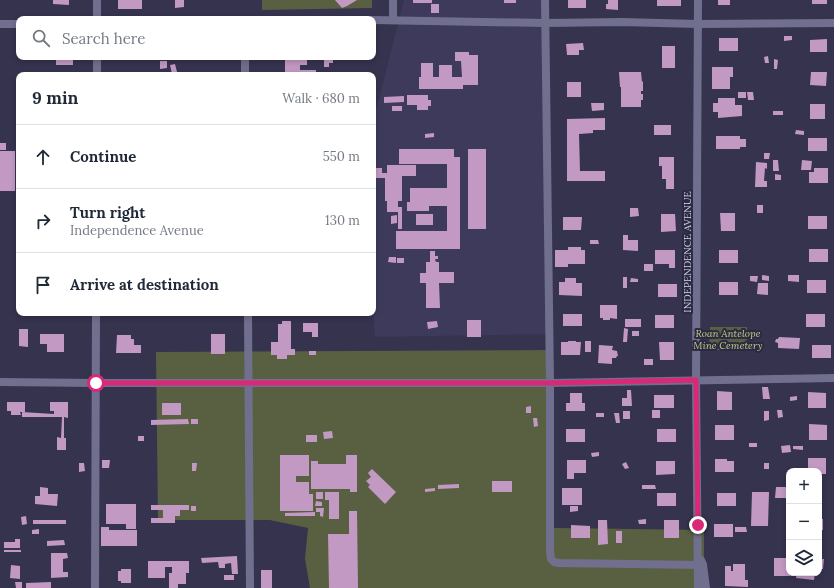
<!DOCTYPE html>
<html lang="en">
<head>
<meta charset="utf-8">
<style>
	:root { --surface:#fff; --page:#f2f2f3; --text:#1f2937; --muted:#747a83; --line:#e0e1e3 }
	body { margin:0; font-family:Lora,serif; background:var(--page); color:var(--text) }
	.controls { position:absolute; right:12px; bottom:12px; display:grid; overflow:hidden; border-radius:8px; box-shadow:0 2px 6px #0003 }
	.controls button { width:36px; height:36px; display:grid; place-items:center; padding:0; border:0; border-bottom:1px solid var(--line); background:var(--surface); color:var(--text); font:20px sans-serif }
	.stop { position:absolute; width:12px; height:12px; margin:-9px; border:3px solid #db2777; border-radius:50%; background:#fff }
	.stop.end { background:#db2777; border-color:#fff; box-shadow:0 1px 4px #0008 }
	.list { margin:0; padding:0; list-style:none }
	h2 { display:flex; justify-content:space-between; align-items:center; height:52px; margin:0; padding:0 16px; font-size:17px }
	h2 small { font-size:13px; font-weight:400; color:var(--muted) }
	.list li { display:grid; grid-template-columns:26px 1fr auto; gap:12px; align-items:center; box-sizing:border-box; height:64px; padding:0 16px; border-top:1px solid var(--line) }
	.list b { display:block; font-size:15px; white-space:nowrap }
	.list p { margin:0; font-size:13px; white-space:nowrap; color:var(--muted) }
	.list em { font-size:13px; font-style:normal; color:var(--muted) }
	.icon { flex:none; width:22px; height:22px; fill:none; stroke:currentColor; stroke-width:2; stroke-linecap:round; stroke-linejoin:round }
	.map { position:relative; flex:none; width:834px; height:588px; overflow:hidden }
	.search { position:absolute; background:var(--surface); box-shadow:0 2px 6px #0003; left:16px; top:16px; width:360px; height:44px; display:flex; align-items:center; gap:10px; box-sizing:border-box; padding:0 14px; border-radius:8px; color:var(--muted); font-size:15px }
	.panel { position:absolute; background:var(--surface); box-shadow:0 2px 6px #0003; left:16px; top:72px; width:360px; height:244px; border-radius:8px }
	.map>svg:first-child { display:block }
</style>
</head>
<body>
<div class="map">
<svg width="834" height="588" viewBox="0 0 834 588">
	<rect width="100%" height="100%" fill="#35334e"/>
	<polygon fill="#3d3a5c" points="404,0 548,0 550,334 375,337 373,313 373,122"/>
	<g fill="#596042">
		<polygon points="262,0 372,0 372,8 262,10"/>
		<polygon points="710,327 747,327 747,350 709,350"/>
		<polygon points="553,350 554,528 704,530 704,588 310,588 305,559 308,528 270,520 158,520 156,352"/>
	</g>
	<g fill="#c299c2">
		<polygon points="53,0 69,0 69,5 53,4"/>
		<rect x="118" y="0" width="24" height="9"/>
		<polygon points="175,0 184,0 184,7 175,8"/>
		<polygon points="335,0 357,0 347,6 342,8"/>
		<rect x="413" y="0" width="19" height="3"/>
		<rect x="504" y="0" width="12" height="3"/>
		<rect x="568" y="0" width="18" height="8"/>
		<polygon points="608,0 618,0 618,10 606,9 606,4 608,4"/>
		<rect x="657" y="0" width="24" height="6"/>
		<rect x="718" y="0" width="12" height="5"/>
		<rect x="812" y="0" width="15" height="4"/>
		<rect x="431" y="4" width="8" height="9"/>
		<polygon points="784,36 792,36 792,40 784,41"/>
		<rect x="719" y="38" width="19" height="13"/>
		<polygon points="827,39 827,52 810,52 810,40"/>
		<polygon points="583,43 584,50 579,50 579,55 567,55 566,44"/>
		<rect x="662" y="46" width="13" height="22"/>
		<polygon points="455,52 469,52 469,55 478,55 478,85 463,85 463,89 419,89 419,77 421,77 421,63 433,63 433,77 439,77 439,65 452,65 452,77 462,77 461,61 455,61"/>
		<polygon points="768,56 769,63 765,63 764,57"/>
		<rect x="56" y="57" width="17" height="8"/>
		<rect x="120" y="57" width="21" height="3"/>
		<polygon points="285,57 307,57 307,65 300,65 300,70 316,70 316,75 285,75"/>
		<polygon points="324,57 333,57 333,63 329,63 329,67 324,67"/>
		<polygon points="774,59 778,60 777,69 774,69"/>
		<polygon points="160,61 167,61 167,68 160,69"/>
		<polygon points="175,64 177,72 172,74 170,65"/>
		<polygon points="712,67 733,67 733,77 730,77 730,89 712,89"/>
		<polygon points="619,72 641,72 642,82 643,81 643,91 641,91 641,94 643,94 643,100 641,100 641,107 621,107 621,87 620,87"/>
		<polygon points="811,72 827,72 826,86 810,85"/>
		<rect x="567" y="82" width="14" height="15"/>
		<rect x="738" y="92" width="8" height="6"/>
		<polygon points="747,92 753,92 754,100 748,100"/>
		<polygon points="407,95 428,95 428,100 431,100 431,106 428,106 428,110 417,110 417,105 407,105"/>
		<polygon points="404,96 404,102 384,103 384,97"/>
		<polygon points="718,98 735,98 735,105 742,105 742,116 718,118 718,112 713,112 713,103 718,103"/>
		<polygon points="591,103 604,103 604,110 592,111"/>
		<rect x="810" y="104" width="15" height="15"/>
		<rect x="392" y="106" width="10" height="5"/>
		<rect x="773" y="111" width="10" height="4"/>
		<polygon points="605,118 605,130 593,130 593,133 579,134 580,171 605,171 605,181 567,181 567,119"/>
		<rect x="654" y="125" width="17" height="10"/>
		<polygon points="796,130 804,131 804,135 795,134"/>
		<polygon points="434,133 434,137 425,138 425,134"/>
		<polygon points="716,136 740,136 740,139 746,139 746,147 740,147 740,149 716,149"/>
		<rect x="808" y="138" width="19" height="13"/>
		<rect x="0" y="143" width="6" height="7"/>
		<polygon points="399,149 454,149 454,157 460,157 460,249 396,249 396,231 447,231 447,206 429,206 429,211 407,211 407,202 410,202 410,188 447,188 447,164 399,164"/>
		<rect x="468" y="149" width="18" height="80"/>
		<rect x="0" y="151" width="15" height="40"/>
		<polygon points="764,153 770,153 769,159 764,159"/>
		<polygon points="659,157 674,157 674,189 666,189 666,179 662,179 662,166 659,166"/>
		<polygon points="773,160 778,160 779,171 773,171"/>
		<polygon points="802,160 812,161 811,170 801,170"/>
		<polygon points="756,162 767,163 767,169 765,168 764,181 767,181 767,187 755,187"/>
		<polygon points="387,165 416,165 416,176 402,176 402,201 398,201 398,207 402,207 402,229 398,229 398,212 387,212 387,201 385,201 385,178 373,178 373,168 382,168 382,173 387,173"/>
		<polygon points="814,168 828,168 828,183 809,183 809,172 814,172"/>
		<polygon points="775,174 781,175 781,180 775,180"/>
		<rect x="757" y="205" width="6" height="8"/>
		<polygon points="630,208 638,208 639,216 630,217"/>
		<polygon points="720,213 735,213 735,231 721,231"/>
		<rect x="416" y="214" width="17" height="11"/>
		<polygon points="661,214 675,214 676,231 661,232"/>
		<polygon points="397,215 397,223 391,224 391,216"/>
		<rect x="808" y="216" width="19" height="13"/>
		<polygon points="563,217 582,217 581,230 563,230"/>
		<polygon points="623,235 628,235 628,240 638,240 638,251 623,250"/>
		<polygon points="590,240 598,240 599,244 590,244"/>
		<polygon points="568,247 581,247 581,250 585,250 585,264 568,264 568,267 555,267 555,250 568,250"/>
		<rect x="809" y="249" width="19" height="13"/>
		<polygon points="655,250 675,250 675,268 669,268 669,264 655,264"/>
		<rect x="719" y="250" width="19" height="13"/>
		<polygon points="430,251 435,251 435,256 438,256 438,259 435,259 436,262 439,262 439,272 454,272 454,283 439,283 440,308 426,308 426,283 420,283 420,273 426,273 426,262 430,262"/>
		<polygon points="389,257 396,257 396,263 388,262"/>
		<rect x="397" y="258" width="7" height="5"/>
		<rect x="644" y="264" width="9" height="7"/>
		<polygon points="762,275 769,276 769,281 762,280"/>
		<polygon points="788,275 799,275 799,282 788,281"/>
		<polygon points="750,276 758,276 757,282 750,281"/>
		<rect x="623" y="277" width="4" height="11"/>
		<polygon points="565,278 576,278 576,283 582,283 582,296 559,295 559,282 565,282"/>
		<polygon points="631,278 638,279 638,282 630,282"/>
		<rect x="807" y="280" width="19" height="13"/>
		<rect x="719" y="282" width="19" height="13"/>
		<polygon points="758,283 768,283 768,295 757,294"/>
		<rect x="658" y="284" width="19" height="13"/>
		<polygon points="600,305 617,305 617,319 610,318 610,320 603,320 603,318 600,318"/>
		<polygon points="48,313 64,313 64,316 47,316"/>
		<rect x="116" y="313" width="25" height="3"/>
		<rect x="563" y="314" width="19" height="12"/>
		<rect x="806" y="314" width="19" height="13"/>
		<rect x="655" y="315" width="19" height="13"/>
		<rect x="625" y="319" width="16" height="8"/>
		<rect x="467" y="320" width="14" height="17"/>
		<polygon points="282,321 291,321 291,349 295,349 295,355 287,355 287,359 277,359 277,355 271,355 271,342 278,342 278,324 282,324"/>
		<polygon points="437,321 438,327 428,329 427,322"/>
		<polygon points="303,323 318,323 318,337 312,337 312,332 303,332"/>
		<polygon points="624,328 628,329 627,342 623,342"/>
		<polygon points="19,329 28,329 28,347 19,346"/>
		<rect x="632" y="331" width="7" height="5"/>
		<polygon points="40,334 64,334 64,352 47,352 47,344 40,344"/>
		<rect x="211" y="334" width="14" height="20"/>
		<polygon points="117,335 131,335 131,339 134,339 134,345 141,345 141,353 116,353"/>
		<polygon points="779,337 800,338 799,349 778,348 778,343 775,342 776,339 778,339"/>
		<polygon points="568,341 576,341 576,342 581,342 580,355 561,355 561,342 568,342"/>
		<rect x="585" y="341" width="6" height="11"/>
		<polygon points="659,342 674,342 674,360 660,360"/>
		<polygon points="599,345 613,346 612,350 617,351 618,356 617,356 616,358 612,358 612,364 598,363"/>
		<rect x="812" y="345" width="19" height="13"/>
		<rect x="309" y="351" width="7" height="4"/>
		<rect x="644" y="359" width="9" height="6"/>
		<polygon points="762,387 768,387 770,399 763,399"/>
		<polygon points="627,390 631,390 632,406 622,406 622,398 627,398"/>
		<polygon points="717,391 732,392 732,410 717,410"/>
		<polygon points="808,392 826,393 826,408 808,408"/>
		<polygon points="570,393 582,393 582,403 585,403 585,411 566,411 566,403 570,403"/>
		<rect x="654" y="395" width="20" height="13"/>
		<polygon points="797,396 797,400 790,401 790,397"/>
		<polygon points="7,402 25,402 25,412 20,412 21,415 11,415 11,411 7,411"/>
		<polygon points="50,402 68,402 68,418 64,417 64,438 66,438 66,450 57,450 57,437 61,438 62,417 22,417 22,412 54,414 54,411 50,411"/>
		<rect x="162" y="403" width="19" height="12"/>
		<polygon points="531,406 531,413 526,413 526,407"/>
		<rect x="652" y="410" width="8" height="8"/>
		<polygon points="777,410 782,410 783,417 778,418"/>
		<rect x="623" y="411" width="7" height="8"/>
		<polygon points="764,411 769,411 769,420 764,421"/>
		<rect x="596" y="413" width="8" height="4"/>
		<polygon points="614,413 619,413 620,423 616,423"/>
		<polygon points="533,418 537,418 538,426 534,427"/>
		<polygon points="188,419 189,424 151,425 151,420"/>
		<rect x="191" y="419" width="7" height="5"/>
		<polygon points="809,424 827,425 827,440 809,440"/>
		<rect x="715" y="425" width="19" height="15"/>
		<rect x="566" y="429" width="19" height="13"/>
		<rect x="657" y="429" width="19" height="13"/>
		<polygon points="332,431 333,438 324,439 323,432"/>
		<rect x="306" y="435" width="11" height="7"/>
		<rect x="138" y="436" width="6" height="5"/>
		<rect x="749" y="443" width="8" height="4"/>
		<polygon points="790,445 791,452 782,453 781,446"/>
		<polygon points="793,446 803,446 803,450 793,449"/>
		<polygon points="599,452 599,456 592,457 591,453"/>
		<polygon points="280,455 309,455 309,476 296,476 296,482 309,482 309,494 313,494 313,511 280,511"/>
		<polygon points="346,455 357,455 357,492 350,492 350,489 311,489 311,461 318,461 318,464 346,464"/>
		<polygon points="808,458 826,458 826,474 819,474 819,471 808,471"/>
		<polygon points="715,459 727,459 727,461 734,461 734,472 715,472"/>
		<polygon points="102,460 110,460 109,468 102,468"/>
		<polygon points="567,460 586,460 586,473 574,473 574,479 567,479"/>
		<polygon points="656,461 675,461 675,474 656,475"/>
		<polygon points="626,462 629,468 625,469 622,464"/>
		<polygon points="79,463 84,463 85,471 79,472"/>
		<polygon points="192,463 197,463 196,471 192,471"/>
		<rect x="764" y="463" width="5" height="6"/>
		<polygon points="372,469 396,492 385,504 368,487 370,485 366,481 371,477 368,473"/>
		<rect x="492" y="481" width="20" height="11"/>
		<polygon points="459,484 459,488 438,489 438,485"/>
		<polygon points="642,485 655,485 656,489 642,489"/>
		<polygon points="40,487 48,488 48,494 58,494 57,506 35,504 35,496 40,496"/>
		<polygon points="776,487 788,487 788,491 789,491 789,498 775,498"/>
		<polygon points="435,488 435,491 425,492 425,489"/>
		<rect x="562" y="488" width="20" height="17"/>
		<rect x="316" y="492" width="7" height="7"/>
		<polygon points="325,492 339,492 339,519 329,519 329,500 325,500"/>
		<polygon points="752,492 769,492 768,526 751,526"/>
		<rect x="657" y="493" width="19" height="13"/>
		<rect x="717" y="493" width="19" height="13"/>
		<polygon points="316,501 322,502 322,506 315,506"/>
		<polygon points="106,504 136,504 136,529 126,529 126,524 106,524"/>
		<polygon points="151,505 189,505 189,510 180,510 180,516 175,516 175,523 151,523 151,518 163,518 163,510 151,510"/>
		<rect x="191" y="506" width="5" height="5"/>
		<polygon points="570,506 578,506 578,511 570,512"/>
		<polygon points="316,508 324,508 323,517 320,516 320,512 316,512"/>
		<polygon points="349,511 357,511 358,588 329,588 328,534 349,534"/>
		<polygon points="315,512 315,516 285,516 285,513"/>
		<polygon points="26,516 27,524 22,525 21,517"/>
		<polygon points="646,519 646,524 639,524 638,520"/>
		<rect x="819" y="519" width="4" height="11"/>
		<rect x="33" y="520" width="33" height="4"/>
		<polygon points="598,520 607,520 608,544 598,545"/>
		<rect x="664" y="520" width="15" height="18"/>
		<rect x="714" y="524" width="19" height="13"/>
		<polygon points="571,525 590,526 590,538 571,538"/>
		<polygon points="101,527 109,527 109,530 137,530 137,546 101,546"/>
		<polygon points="735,527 746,527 747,532 735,532"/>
		<polygon points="39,529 39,534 32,534 32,530"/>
		<rect x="616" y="531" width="6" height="12"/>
		<polygon points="15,539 20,539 20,548 4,548 4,542 15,542"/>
		<polygon points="64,540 65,545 47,546 47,541"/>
		<rect x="4" y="550" width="17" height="2"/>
		<polygon points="51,553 67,553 68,558 63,559 63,572 68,572 68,577 51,578"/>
		<polygon points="237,556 238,574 232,574 231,563 225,564 225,568 219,568 218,562 202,563 201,558"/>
		<polygon points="774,558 789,558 790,576 774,576"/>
		<polygon points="819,559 824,559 823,569 819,569"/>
		<polygon points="148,561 189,561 189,573 186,573 186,584 178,584 178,588 169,588 169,573 172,573 172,567 165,567 165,578 148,578"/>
		<polygon points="733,564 745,564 745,580 748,580 748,587 725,586 725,566 731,566 731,571 733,571"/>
		<polygon points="11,565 20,566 20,579 10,578"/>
		<polygon points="121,569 131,569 131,583 121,583 121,581 118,581 118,571 121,571"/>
		<rect x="261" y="570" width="11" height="18"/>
		<polygon points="797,573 815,573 814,580 796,578"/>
		<rect x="224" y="575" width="10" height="5"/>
		<polygon points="15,582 22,582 22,588 16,588"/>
		<polygon points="51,582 51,588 26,588 26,583"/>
	</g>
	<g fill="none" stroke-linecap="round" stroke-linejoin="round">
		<g stroke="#716f8e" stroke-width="8">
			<polyline points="97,0 97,19"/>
			<polyline points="545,0 550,383 550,551 551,559 554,562 559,563 703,565"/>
			<polyline points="698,0 696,380 698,588"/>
			<polyline points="373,20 545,23 622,22 698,24 834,23"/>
			<polyline points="393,20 393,0"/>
			<polyline points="0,24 19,24"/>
			<polyline points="245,57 245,75"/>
			<polyline points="97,75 97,57"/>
			<polyline points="248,313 250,588"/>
			<polyline points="0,382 96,383 550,383 834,378"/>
			<polyline points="701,560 703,565 706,588"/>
			<polyline points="95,588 96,313"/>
		</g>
	</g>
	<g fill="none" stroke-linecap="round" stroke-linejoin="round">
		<polyline stroke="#db2777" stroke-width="5" points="96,383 550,383 696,380 698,525"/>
	</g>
	<g text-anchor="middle" stroke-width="4" stroke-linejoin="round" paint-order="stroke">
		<g font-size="10" fill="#d4d4e5" stroke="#2b2943">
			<text transform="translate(687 252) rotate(-90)" y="4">INDEPENDENCE AVENUE</text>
		</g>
		<g font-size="10" font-style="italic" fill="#c0d081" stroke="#2b2943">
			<text x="728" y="337">Roan Antelope<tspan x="728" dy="12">Mine Cemetery</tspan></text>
		</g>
	</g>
</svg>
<div class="controls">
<button>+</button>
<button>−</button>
<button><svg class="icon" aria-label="layers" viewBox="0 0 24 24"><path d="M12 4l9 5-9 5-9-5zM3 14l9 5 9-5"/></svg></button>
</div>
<div class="stop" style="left:96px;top:383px"></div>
<div class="stop end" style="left:698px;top:525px"></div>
<div class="search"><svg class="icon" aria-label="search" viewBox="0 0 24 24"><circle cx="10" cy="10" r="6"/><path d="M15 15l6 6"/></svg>Search here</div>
<section class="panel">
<h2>9 min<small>Walk · 680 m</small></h2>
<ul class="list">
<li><svg class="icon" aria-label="ahead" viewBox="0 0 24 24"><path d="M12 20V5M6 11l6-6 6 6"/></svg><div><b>Continue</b></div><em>550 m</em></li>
<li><svg class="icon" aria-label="right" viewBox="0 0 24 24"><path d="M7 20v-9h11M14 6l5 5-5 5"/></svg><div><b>Turn right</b><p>Independence Avenue</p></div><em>130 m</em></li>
<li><svg class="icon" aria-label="arrive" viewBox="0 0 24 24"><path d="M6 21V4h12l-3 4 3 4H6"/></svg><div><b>Arrive at destination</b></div></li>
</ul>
</section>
</div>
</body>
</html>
